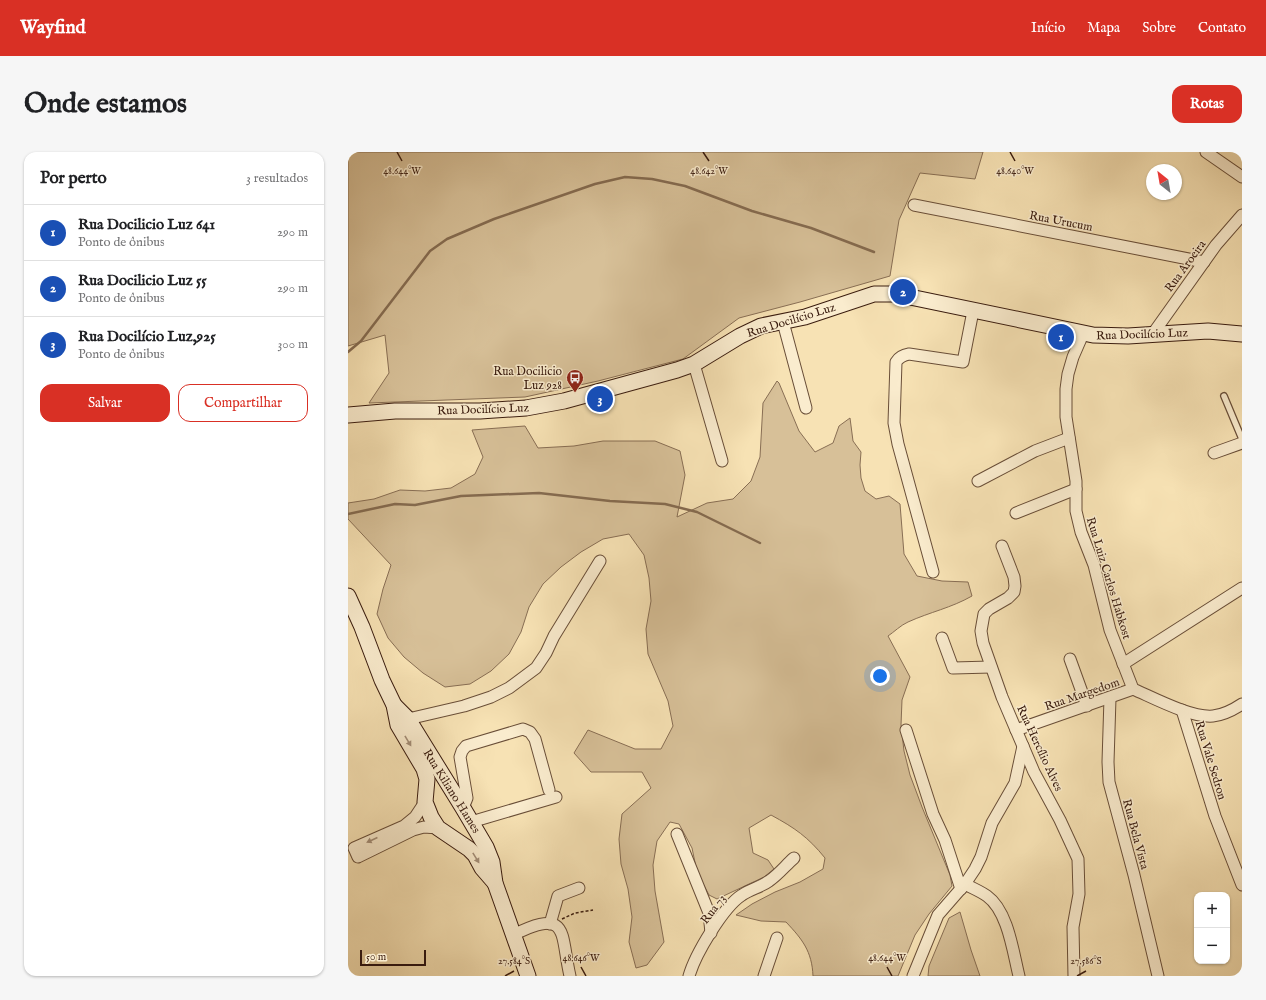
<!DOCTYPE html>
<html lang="pt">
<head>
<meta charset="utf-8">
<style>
	:root { --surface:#fff; --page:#f6f6f6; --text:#202124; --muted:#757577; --line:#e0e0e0; --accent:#d93025 }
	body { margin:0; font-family:"IM FELL English",serif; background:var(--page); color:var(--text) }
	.controls { position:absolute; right:12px; bottom:12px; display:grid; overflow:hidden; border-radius:8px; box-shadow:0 1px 3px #0004 }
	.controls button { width:36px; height:36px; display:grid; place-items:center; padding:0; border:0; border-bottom:1px solid var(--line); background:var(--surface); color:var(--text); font:20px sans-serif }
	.compass { position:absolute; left:798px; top:12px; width:36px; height:36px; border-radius:50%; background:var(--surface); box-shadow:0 1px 3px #0004; rotate:329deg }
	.scale { position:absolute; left:12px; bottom:10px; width:66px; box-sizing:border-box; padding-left:4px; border:2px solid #3a1c0f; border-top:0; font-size:11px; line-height:14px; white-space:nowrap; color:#3a1c0f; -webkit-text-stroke:3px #faecce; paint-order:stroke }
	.you { position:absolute; left:532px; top:524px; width:14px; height:14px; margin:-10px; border:3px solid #fff; border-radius:50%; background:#1a73e8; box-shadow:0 0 0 6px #1a73e833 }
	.badge { display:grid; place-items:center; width:26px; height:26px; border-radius:50%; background:var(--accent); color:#fff; font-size:13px; font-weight:700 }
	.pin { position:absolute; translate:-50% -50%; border:2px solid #fff; box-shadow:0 1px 4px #0006 }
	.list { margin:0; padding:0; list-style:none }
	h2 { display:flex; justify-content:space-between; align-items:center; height:52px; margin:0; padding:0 16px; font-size:17px }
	h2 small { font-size:13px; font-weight:400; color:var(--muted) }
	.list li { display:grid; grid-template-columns:26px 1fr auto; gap:12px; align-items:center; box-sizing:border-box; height:56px; padding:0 16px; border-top:1px solid var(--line) }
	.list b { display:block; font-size:15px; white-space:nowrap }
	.list p { margin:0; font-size:13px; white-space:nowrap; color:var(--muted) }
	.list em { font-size:13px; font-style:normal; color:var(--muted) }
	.actions { display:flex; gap:8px; padding:12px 16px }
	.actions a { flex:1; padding:9px 0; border:1px solid var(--accent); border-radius:12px; text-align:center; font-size:14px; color:var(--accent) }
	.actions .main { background:var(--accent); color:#fff }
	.map { position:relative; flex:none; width:894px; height:824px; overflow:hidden; border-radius:12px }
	header { display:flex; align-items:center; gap:24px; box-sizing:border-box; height:56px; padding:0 20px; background:var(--accent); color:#fff }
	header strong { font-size:19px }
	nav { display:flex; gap:22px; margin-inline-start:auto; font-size:14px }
	.intro { display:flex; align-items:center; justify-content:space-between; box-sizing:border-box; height:96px; padding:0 24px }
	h1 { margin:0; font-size:28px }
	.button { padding:10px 18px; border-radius:12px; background:var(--accent); color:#fff; font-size:14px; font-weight:700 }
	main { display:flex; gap:24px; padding:0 24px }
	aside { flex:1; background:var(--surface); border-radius:12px; box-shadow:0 1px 3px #0004 }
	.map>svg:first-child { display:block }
</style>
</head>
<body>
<header>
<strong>Wayfind</strong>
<nav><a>Início</a><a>Mapa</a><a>Sobre</a><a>Contato</a></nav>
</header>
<div class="intro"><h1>Onde estamos</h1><a class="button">Rotas</a></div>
<main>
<aside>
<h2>Por perto<small>3 resultados</small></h2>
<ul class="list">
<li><span class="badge" style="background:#1a4fb4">1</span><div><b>Rua Docilicio Luz 641</b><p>Ponto de ônibus</p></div><em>290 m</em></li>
<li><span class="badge" style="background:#1a4fb4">2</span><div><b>Rua Docilicio Luz 55</b><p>Ponto de ônibus</p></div><em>290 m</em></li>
<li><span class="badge" style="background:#1a4fb4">3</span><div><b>Rua Docilício Luz,925</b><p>Ponto de ônibus</p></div><em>300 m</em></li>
</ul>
<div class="actions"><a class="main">Salvar</a><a>Compartilhar</a></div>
</aside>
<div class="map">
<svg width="894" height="824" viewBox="0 0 894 824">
	<rect width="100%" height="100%" fill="#f7e2b4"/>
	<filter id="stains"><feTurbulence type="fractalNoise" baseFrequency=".005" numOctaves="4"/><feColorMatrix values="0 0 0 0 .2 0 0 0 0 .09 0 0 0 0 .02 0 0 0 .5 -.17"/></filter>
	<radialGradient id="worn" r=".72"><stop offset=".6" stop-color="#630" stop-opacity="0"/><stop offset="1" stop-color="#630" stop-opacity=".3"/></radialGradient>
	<g fill="#d7c098" stroke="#886e54">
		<polygon points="0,0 635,0 627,27 572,21 551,68 542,124 452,150 391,166 335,207 250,229 177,245 21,251 41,221 37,183 0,194"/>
		<path d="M429,229L431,231L451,279L467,300L485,291L491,274L502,266L505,289L513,300L512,313L513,326L517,339L528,347L541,344L552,352L556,402L569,424L594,429L620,430L624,444C603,456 582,460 560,470C553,473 546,480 540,484L562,525L554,548L553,573L556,599L562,623L574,655L602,723L604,734L581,762L567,783L550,824H465C464,799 454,787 438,770L413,769L388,763L404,752L427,740L452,730L475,717L477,706C460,685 447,676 423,663L401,676L405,701L420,708L426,717L416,725L369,747L361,743L349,720L344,696L331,672L322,670L309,689L305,713L307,739L316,790L299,813L288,816L281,790L284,765L280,737L273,712L271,687L274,662L303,636L294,620H243L226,601L240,578L287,597H313L325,574L320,549L300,502L298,477L303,449L301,426L296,403L281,382L255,387L233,400L213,415L195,432L181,455L173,480L161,502L143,519L122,532L97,535L75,521L56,505L40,486L29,462L35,437L43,413L0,367V351L26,347L52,338L77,339L103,336L127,322L135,305L124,278L177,274L190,296L226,294L255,289H307L332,299L337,323L329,365L359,351L385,347L403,329L412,305L415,251Z"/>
		<polygon points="612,760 623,798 632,824 580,824 581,814 601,766"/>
	</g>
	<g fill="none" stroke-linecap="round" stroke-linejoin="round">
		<g stroke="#856b50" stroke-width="2.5">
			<polyline points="0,200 13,189 82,99 99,87 146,67 247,32 277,25 304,27 337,34 404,59 463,76 526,100"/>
			<polyline points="0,362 47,352 67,353 113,344 191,341 262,349 317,352 349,360 412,391"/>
		</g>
		<defs>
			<polyline id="lane" points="876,244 894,287"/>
			<g id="street">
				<polyline points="858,0 894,25"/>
				<polyline points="566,53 856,110"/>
				<polyline points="435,170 458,256"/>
				<path d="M735,182L725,205L720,222L718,237V265L728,329V359L733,380L746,413L762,478L785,537C806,546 843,566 865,564C875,563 885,558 894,552"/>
				<polyline points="804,183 868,93 894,63"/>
				<polyline points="346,212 374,309"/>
				<polyline points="866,301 894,291"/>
				<polyline points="630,329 687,299 721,286"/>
				<polyline points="668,361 728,337"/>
				<polyline points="654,394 666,425 667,434 666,440 660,446 641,457 636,462 633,479 635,491 654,545 686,620 712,668 730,707 731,742 725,775 726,824"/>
				<path d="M585,420L550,292L546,271L548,210C551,205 555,203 561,202L615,210L625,159"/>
				<polyline points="594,486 605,516 643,515"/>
				<polyline points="722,507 739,554"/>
				<polyline points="775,512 894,436"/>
				<polyline points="762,546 760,610 761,630 786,723 810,824"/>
				<polyline points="834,558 867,664 894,733"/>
				<polyline points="60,567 116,554 143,545 161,536 188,516 198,501 206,484 252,409"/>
				<polyline points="558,578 585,662 597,688 613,737"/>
				<polyline points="668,578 785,537"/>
				<polyline points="77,650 67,665 56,674 6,696 10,705 65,678 76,675 90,676"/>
				<polyline points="115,656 119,646 112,605 114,599 118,594 175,577 182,580 187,587 201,638"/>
				<polyline points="123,670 208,645"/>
				<polyline points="329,682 361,761 363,781"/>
				<path d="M617,732C624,736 632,739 639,744C660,759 665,800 671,824"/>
				<polyline points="202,772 210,744 231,736"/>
				<path d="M165,783C222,755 212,781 222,824"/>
				<path d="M341,824C347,803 375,755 394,743C403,737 413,735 421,729C430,723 438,713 446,706"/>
				<polyline points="416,824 429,786"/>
				<polyline points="565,824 590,763 617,732 627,717 633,705 644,671 667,631 675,594"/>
			</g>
			<g id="secondary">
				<polyline points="0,263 47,259 132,259 178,256 216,249 329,218 346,212 392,184 413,174 457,165 526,142 547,142 562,145 745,183 780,184 860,179 894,182"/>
				<polyline points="0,444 14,475 34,528 46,553 50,573 76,617 79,627 77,650 83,665 90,676 121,697 127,703 134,716 147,731"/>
				<polyline points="46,553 60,567 115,656 138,695 144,710 147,731 180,824"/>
			</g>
		</defs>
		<use href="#lane" stroke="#694e38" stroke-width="8"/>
		<use href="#street" stroke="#694e38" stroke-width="13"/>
		<use href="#secondary" stroke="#3a1c0f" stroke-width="17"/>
		<polyline stroke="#3a1c0f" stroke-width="1.5" stroke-dasharray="3 2" stroke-linecap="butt" points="214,767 227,761 245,758"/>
		<use href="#lane" stroke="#faecce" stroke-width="5.5"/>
		<use href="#street" stroke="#faecce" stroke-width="11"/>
		<use href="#secondary" stroke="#faecce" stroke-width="15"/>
	</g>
	<defs><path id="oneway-solid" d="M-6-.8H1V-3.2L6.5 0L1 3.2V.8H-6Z"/></defs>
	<g fill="#a48e78">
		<use href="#oneway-solid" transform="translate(60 589) rotate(59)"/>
		<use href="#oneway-solid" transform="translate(24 688) rotate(155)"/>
		<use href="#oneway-solid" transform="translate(128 706) rotate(58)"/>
	</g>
	<path fill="none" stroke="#3a1c0f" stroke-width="1.5" d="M49,0L54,9M355,0L361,9M662,0L667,9M233,815L238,824M539,815L544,824M157,824L166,819M729,824L738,819"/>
	<defs>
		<symbol id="bus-pin" viewBox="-11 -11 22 30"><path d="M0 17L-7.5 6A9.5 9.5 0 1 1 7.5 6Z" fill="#8f2418" stroke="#faecce"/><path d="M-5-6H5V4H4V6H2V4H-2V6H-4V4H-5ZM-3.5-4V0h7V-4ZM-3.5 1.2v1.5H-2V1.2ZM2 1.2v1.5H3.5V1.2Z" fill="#fff"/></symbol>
	</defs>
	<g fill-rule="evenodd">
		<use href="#bus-pin" x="217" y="216" width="20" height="27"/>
	</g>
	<g text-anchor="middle" stroke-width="3" stroke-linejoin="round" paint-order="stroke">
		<g font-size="12" fill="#3a1c0f" stroke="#faecce">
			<text transform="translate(713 69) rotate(11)" y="4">Rua Urucum</text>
			<text transform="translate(837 114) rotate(-54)" y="4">Rua Aroeira</text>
			<text transform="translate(443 168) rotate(-17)" y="4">Rua Docilício Luz</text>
			<text transform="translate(794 182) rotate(-2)" y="4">Rua Docilício Luz</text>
			<text transform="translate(135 257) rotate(-2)" y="4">Rua Docilício Luz</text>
			<text transform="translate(761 426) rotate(73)" y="4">Rua Luiz Carlos Habkost</text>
			<text transform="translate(734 542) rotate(-19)" y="4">Rua Margedom</text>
			<text transform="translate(692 596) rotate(65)" y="4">Rua Hercílio Alves</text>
			<text transform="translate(863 608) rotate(73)" y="4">Rua Vale Sedron</text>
			<text transform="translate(104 639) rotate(58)" y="4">Rua Kiliano Hames</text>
			<text transform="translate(788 682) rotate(75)" y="4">Rua Bela Vista</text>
			<text transform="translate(365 757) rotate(-53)" y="4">Rua 73</text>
		</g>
		<g font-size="12" fill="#3a1c0f" stroke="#faecce" text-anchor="end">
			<text x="214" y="223">Rua Docilicio<tspan x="214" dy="14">Luz 928</tspan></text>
		</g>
	</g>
	<g font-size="10" text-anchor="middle" fill="#3a1c0f" stroke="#faecce" stroke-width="3" stroke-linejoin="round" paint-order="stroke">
		<text x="54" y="22">48.644°W</text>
		<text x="361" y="22">48.642°W</text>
		<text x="667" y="22">48.640°W</text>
		<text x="233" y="809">48.646°W</text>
		<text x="539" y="809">48.644°W</text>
		<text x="166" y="812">27.584°S</text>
		<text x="738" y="812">27.586°S</text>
	</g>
	<rect width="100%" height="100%" filter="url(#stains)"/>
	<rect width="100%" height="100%" fill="url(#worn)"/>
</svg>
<div class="controls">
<button>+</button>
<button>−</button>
</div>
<svg class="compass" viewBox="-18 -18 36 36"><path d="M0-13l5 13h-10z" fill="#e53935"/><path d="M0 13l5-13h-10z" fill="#757577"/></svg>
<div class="scale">50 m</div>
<div class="you"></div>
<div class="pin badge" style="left:713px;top:185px;background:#1a4fb4">1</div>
<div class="pin badge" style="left:555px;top:140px;background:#1a4fb4">2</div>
<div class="pin badge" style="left:252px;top:247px;background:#1a4fb4">3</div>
</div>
</main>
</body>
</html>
